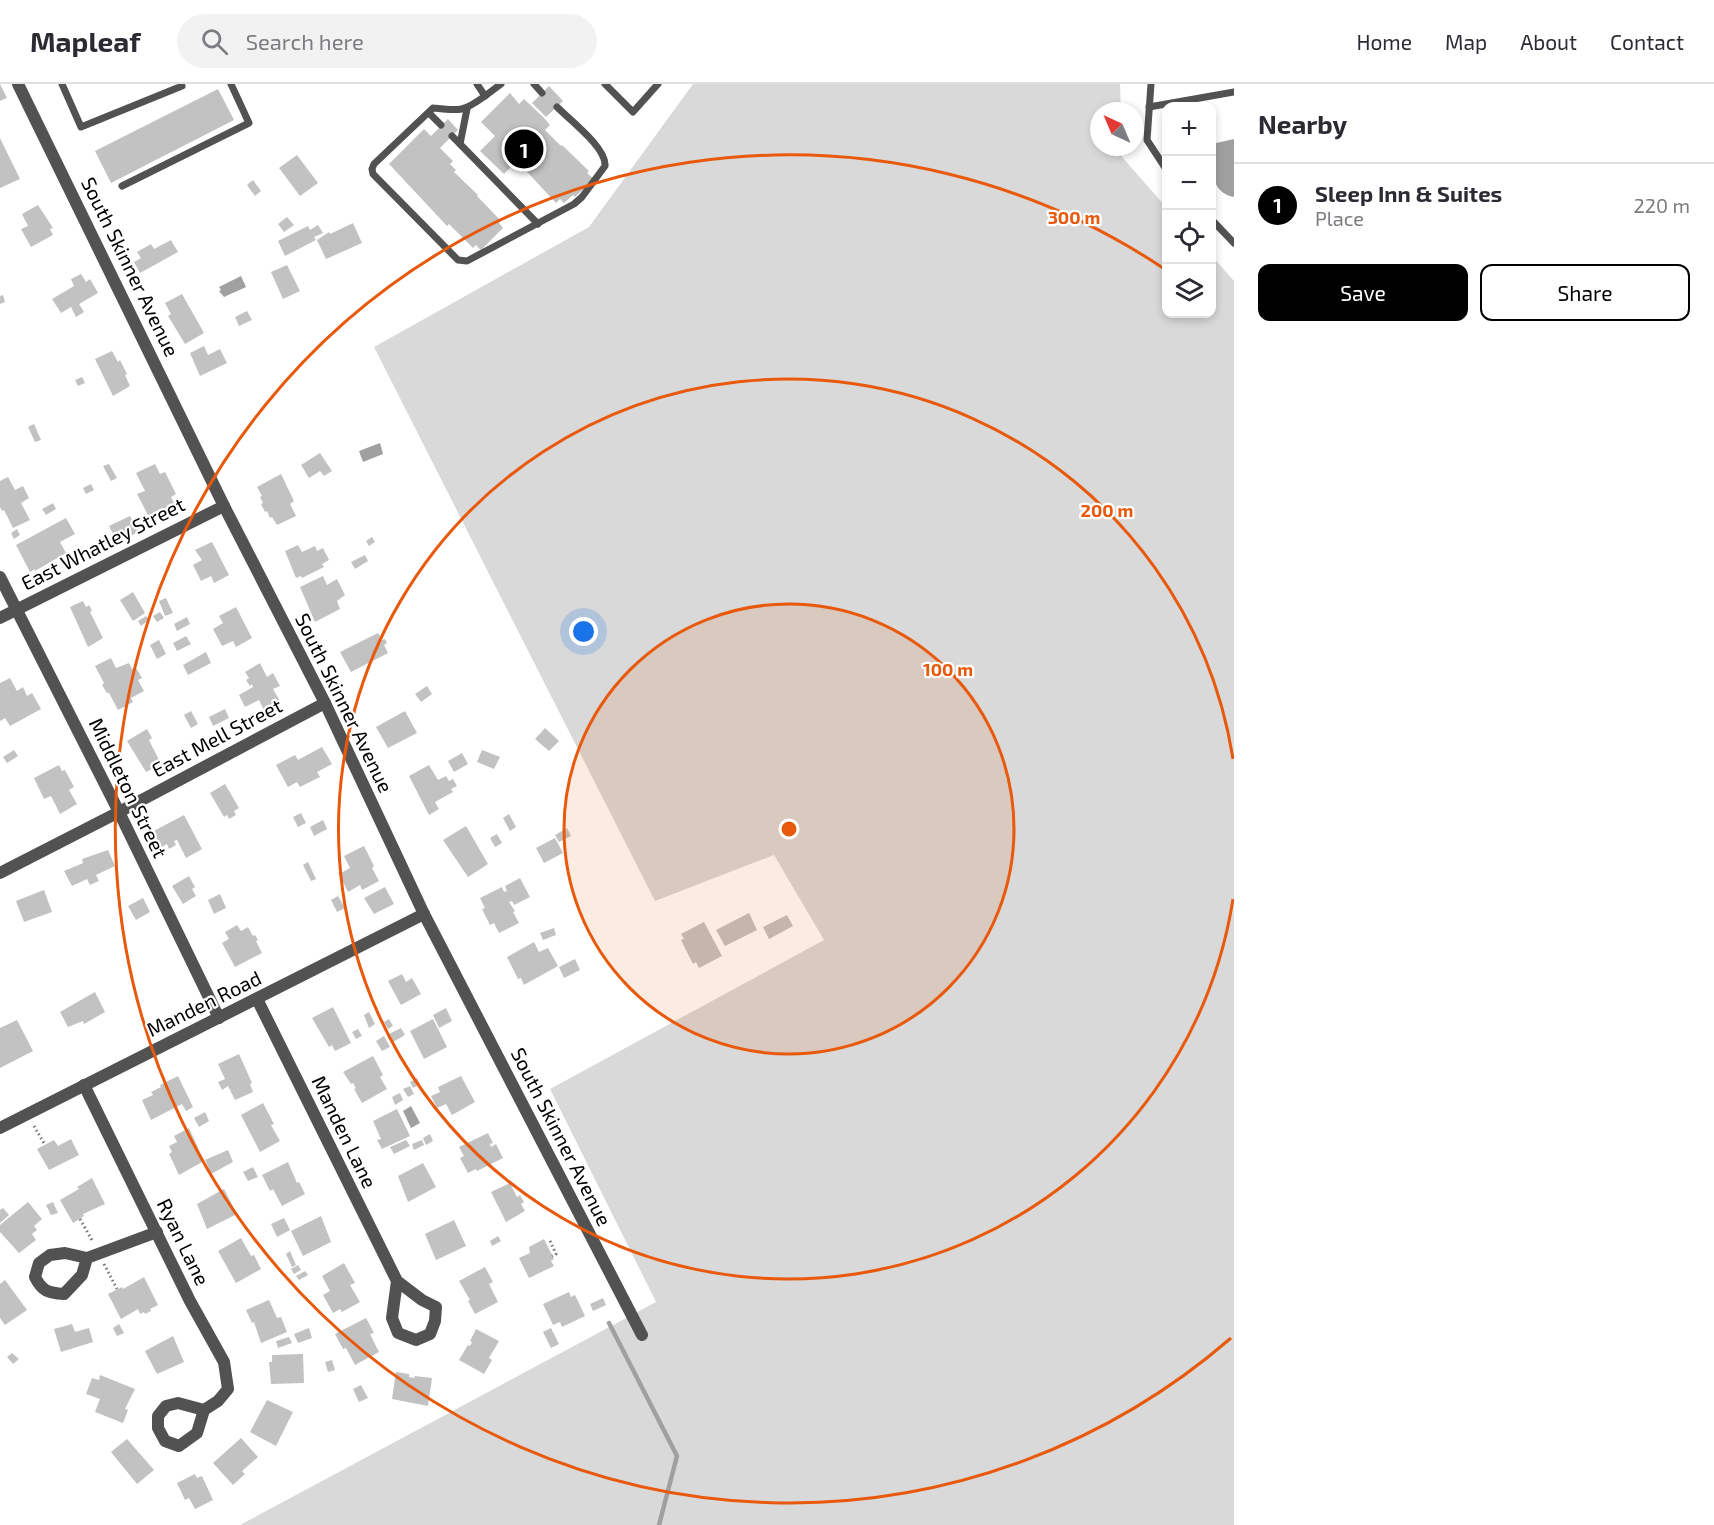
<!DOCTYPE html>
<html lang="en">
<head>
<meta charset="utf-8">
<style>
	:root { --surface:#fff; --page:#f2f2f3; --text:#2b2b33; --muted:#7c7c81; --line:#e1e1e2; --accent:#000 }
	body { margin:0; font-family:"Exo 2",sans-serif; background:var(--page); color:var(--text) }
	.controls { position:absolute; right:18px; top:18px; display:grid; overflow:hidden; border-radius:12px; box-shadow:0 3px 9px #0003 }
	.controls button { width:54px; height:54px; display:grid; place-items:center; padding:0; border:0; border-bottom:2px solid var(--line); background:var(--surface); color:var(--text); font:30px sans-serif }
	.compass { position:absolute; left:1090px; top:18px; width:54px; height:54px; border-radius:50%; background:var(--surface); box-shadow:0 3px 9px #0003; rotate:316deg }
	.you { position:absolute; left:584px; top:548px; width:21px; height:21px; margin:-15px; border:4px solid #fff; border-radius:50%; background:#1a73e8; box-shadow:0 0 0 9px #1a73e833 }
	.badge { display:grid; place-items:center; width:39px; height:39px; border-radius:50%; background:var(--accent); color:#fff; font-size:20px; font-weight:700 }
	.pin { position:absolute; translate:-50% -50%; border:3px solid #fff; box-shadow:0 2px 6px #0006 }
	.list { margin:0; padding:0; list-style:none }
	h2 { display:flex; justify-content:space-between; align-items:center; height:78px; margin:0; padding:0 24px; font-size:26px }
	h2 small { font-size:20px; font-weight:400; color:var(--muted) }
	.list li { display:grid; grid-template-columns:39px 1fr auto; gap:18px; align-items:center; box-sizing:border-box; height:84px; padding:0 24px; border-top:2px solid var(--line) }
	.list b { display:block; font-size:22px; white-space:nowrap }
	.list p { margin:0; font-size:20px; white-space:nowrap; color:var(--muted) }
	.list em { font-size:20px; font-style:normal; color:var(--muted) }
	.actions { display:flex; gap:12px; padding:18px 24px }
	.actions a { flex:1; padding:14px 0; border:2px solid var(--accent); border-radius:12px; text-align:center; font-size:21px; color:var(--accent) }
	.actions .main { background:var(--accent); color:#fff }
	.icon { flex:none; width:33px; height:33px; fill:none; stroke:currentColor; stroke-width:2; stroke-linecap:round; stroke-linejoin:round }
	.map { position:relative; flex:none; width:1234px; height:1441px; overflow:hidden }
	header { display:flex; align-items:center; gap:36px; box-sizing:border-box; height:84px; padding:0 30px; background:var(--surface); border-bottom:2px solid var(--line) }
	header strong { font-size:28px }
	nav { display:flex; gap:33px; margin-inline-start:auto; font-size:21px }
	.search { width:420px; height:54px; background:var(--page); display:flex; align-items:center; gap:15px; box-sizing:border-box; padding:0 21px; border-radius:33px; color:var(--muted); font-size:22px }
	main { display:flex }
	aside { flex:1; background:var(--surface) }
	.map>svg:first-child { display:block }
</style>
</head>
<body>
<header>
<strong>Mapleaf</strong>
<div class="search"><svg class="icon" aria-label="search" viewBox="0 0 24 24"><circle cx="10" cy="10" r="6"/><path d="M15 15l6 6"/></svg>Search here</div>
<nav><a>Home</a><a>Map</a><a>About</a><a>Contact</a></nav>
</header>
<main>
<div class="map">
<svg width="1234" height="1441" viewBox="0 0 1234 1441">
	<rect width="100%" height="100%" fill="#fff"/>
	<polygon fill="#d9d9d9" points="693,0 1120,0 1121,27 1099,27 1099,63 1121,63 1122,73 1166,123 1166,230 1212,230 1212,172 1234,197 1234,1441 240,1441 656,1218 550,1005 824,856 774,771 655,817 374,263 589,143"/>
	<g fill="#a0a0a0">
		<path d="M1234,55V113C1209,109 1211,79 1212,60Z"/>
		<polygon points="241,192 246,203 224,213 219,207 221,206 219,203"/>
		<polygon points="380,359 383,370 363,378 359,367"/>
		<polygon points="411,1022 420,1039 411,1044 403,1027"/>
	</g>
	<g fill="none" stroke-linecap="round" stroke-linejoin="round">
		<polyline stroke="#a0a0a0" stroke-width="4.5" points="609,1239 677,1372 659,1441"/>
	</g>
	<g fill="#c2c2c2">
		<polygon points="0,0 7,14 0,17"/>
		<polygon points="549,2 563,17 546,33 532,19"/>
		<polygon points="218,5 234,36 111,99 95,67"/>
		<polygon points="510,9 519,20 524,15 544,34 550,41 545,46 561,62 562,61 589,87 587,89 594,95 575,113 573,111 564,119 560,115 556,119 517,77 504,90 480,67 495,52 481,38"/>
		<polygon points="448,35 458,46 440,64 453,77 450,80 456,86 454,88 478,111 477,112 501,137 499,139 503,144 481,166 476,161 473,164 449,140 447,142 389,80 424,45 431,52"/>
		<polygon points="0,54 20,95 0,104"/>
		<polygon points="297,71 318,99 300,112 279,84"/>
		<polygon points="253,96 261,107 255,112 247,101"/>
		<polygon points="38,121 53,144 50,145 53,151 31,163 21,145 28,142 22,130"/>
		<polygon points="287,133 294,141 284,148 278,140"/>
		<polygon points="353,139 362,159 326,175 317,156 329,148 330,150"/>
		<polygon points="318,141 323,149 314,153 316,156 285,172 278,157 308,142 310,146"/>
		<polygon points="171,156 178,168 140,189 134,178 141,174 137,168 151,160 154,165"/>
		<polygon points="287,181 300,207 283,215 271,188"/>
		<polygon points="81,190 86,198 90,195 98,209 79,220 84,228 76,233 71,223 61,229 52,215 74,202 71,195"/>
		<polygon points="182,210 204,249 185,260 168,232 171,230 165,219"/>
		<polygon points="3,211 5,218 0,220 0,212"/>
		<polygon points="247,227 252,236 239,242 235,233"/>
		<polygon points="204,262 208,271 220,265 227,279 200,292 190,269"/>
		<polygon points="112,267 118,278 120,276 127,290 125,291 130,302 113,312 95,275"/>
		<polygon points="82,293 85,299 78,302 75,296"/>
		<polygon points="34,340 41,356 35,358 28,343"/>
		<polygon points="320,369 332,387 324,392 320,387 309,394 301,381"/>
		<polygon points="109,380 117,394 111,397 103,382"/>
		<polygon points="155,380 160,390 165,388 176,410 171,413 176,423 158,432 156,428 149,433 137,410 145,407 136,389"/>
		<polygon points="281,390 294,417 290,420 296,432 277,441 272,433 270,434 267,427 265,428 261,420 263,419 260,413 262,412 257,403"/>
		<polygon points="8,393 15,406 23,402 29,414 21,419 30,436 13,444 4,426 2,427 0,423 0,397"/>
		<polygon points="91,400 94,406 86,410 83,404"/>
		<polygon points="53,419 56,425 46,431 42,425"/>
		<polygon points="130,432 138,448 118,459 109,442"/>
		<polygon points="66,434 75,450 60,458 66,469 35,487 35,485 30,488 16,461"/>
		<polygon points="17,445 20,451 14,455 11,449"/>
		<polygon points="372,453 375,458 369,462 366,457"/>
		<polygon points="212,458 229,491 214,499 211,492 201,497 193,481 202,476 195,466"/>
		<polygon points="298,461 302,468 315,462 317,467 323,464 329,476 322,480 324,483 302,494 301,492 296,494 285,467"/>
		<polygon points="365,471 368,477 355,485 351,478"/>
		<polygon points="323,492 327,501 337,495 345,511 337,517 340,525 315,538 300,503"/>
		<polygon points="133,508 145,529 133,537 120,516"/>
		<polygon points="166,514 173,529 165,532 159,517"/>
		<polygon points="83,517 86,523 89,521 92,527 90,528 103,554 88,563 70,523"/>
		<polygon points="236,523 252,554 236,563 233,557 222,562 213,545 223,539 219,532"/>
		<polygon points="160,528 164,534 157,538 153,532"/>
		<polygon points="146,532 149,536 141,542 138,537"/>
		<polygon points="187,533 190,540 177,547 174,540"/>
		<polygon points="378,549 382,556 385,555 387,559 384,561 388,569 351,588 340,568"/>
		<polygon points="186,552 191,560 177,567 173,559"/>
		<polygon points="159,556 166,570 157,575 150,561"/>
		<polygon points="206,568 211,579 188,591 183,581"/>
		<polygon points="111,574 116,584 129,579 132,585 136,584 142,594 138,596 144,607 131,614 133,618 118,626 109,609 107,609 102,601 104,599 95,582"/>
		<polygon points="260,579 267,593 273,589 280,602 273,605 281,619 265,628 259,616 245,623 239,611 253,603 252,600 250,602 246,596 249,594 245,588"/>
		<polygon points="10,594 17,607 23,603 27,612 32,609 41,625 10,642 5,634 0,637 0,599"/>
		<polygon points="427,602 432,610 421,618 415,610"/>
		<polygon points="225,625 229,634 213,642 209,633"/>
		<polygon points="191,627 198,640 191,644 184,631"/>
		<polygon points="405,627 417,649 388,664 376,643"/>
		<polygon points="545,644 559,657 549,667 535,655"/>
		<polygon points="147,645 152,654 149,656 161,680 146,688 127,657"/>
		<polygon points="322,663 332,680 317,688 320,693 300,703 297,698 288,703 276,681 295,671 298,676"/>
		<polygon points="14,666 18,672 7,679 3,673"/>
		<polygon points="482,666 500,673 494,685 477,678"/>
		<polygon points="462,669 468,680 454,688 448,677"/>
		<polygon points="59,681 62,687 65,686 74,703 69,706 77,720 60,730 51,712 44,715 34,694"/>
		<polygon points="429,681 438,696 446,692 449,697 453,695 457,702 451,705 453,708 435,718 439,725 429,731 409,692"/>
		<polygon points="225,700 239,724 234,727 236,731 229,735 227,731 224,733 210,709"/>
		<polygon points="301,729 306,739 298,743 293,733"/>
		<polygon points="509,730 516,743 510,747 503,734"/>
		<polygon points="184,731 202,765 186,774 177,756 174,757 176,761 169,765 167,760 157,766 148,750"/>
		<polygon points="323,736 327,745 314,752 310,743"/>
		<polygon points="466,742 488,780 468,793 443,756"/>
		<polygon points="567,744 571,752 559,758 555,751"/>
		<polygon points="497,750 502,759 495,763 490,754"/>
		<polygon points="555,754 563,769 544,779 536,764"/>
		<polygon points="364,762 374,782 372,784 379,797 362,806 360,801 348,808 339,790 350,784 344,772"/>
		<polygon points="108,766 115,782 96,791 99,797 90,801 87,795 72,802 64,787 83,779 82,775"/>
		<polygon points="308,778 316,795 311,797 303,781"/>
		<polygon points="189,792 195,803 192,805 196,812 183,820 172,802"/>
		<polygon points="520,794 530,813 514,821 512,817 509,818 515,827 513,828 519,839 499,849 494,839 490,841 482,825 485,824 480,814 502,803 504,808 507,807 505,802"/>
		<polygon points="385,803 394,820 374,830 364,814"/>
		<polygon points="44,806 52,828 24,838 16,817"/>
		<polygon points="220,810 226,824 214,830 208,816"/>
		<polygon points="338,812 345,824 337,828 331,816"/>
		<polygon points="143,814 150,828 136,836 128,822"/>
		<polygon points="749,829 757,846 725,862 716,846"/>
		<polygon points="787,831 793,842 769,855 763,843"/>
		<polygon points="704,838 722,872 699,884 696,878 693,880 681,856 684,855 681,850"/>
		<polygon points="237,841 241,847 248,843 253,852 255,851 258,856 256,857 262,869 235,883 222,859 229,855 225,848"/>
		<polygon points="554,844 556,851 543,856 540,849"/>
		<polygon points="534,858 539,868 548,864 558,882 524,901 521,894 518,895 507,873"/>
		<polygon points="575,875 580,886 564,894 559,883"/>
		<polygon points="402,890 406,898 412,894 421,910 401,921 388,897"/>
		<polygon points="95,908 105,928 84,940 83,937 68,943 60,928"/>
		<polygon points="333,923 351,959 335,967 332,961 329,963 312,934"/>
		<polygon points="446,924 452,937 439,944 433,931"/>
		<polygon points="369,928 375,940 369,944 364,931"/>
		<polygon points="389,935 393,942 388,945 384,938"/>
		<polygon points="433,935 447,963 424,975 410,947"/>
		<polygon points="17,936 33,967 0,984 0,944"/>
		<polygon points="401,944 405,951 393,958 389,950"/>
		<polygon points="358,945 362,952 356,955 352,948"/>
		<polygon points="384,952 390,963 382,967 376,957"/>
		<polygon points="239,970 252,999 250,1000 253,1008 235,1016 228,1002 222,1006 218,998 225,995 218,980"/>
		<polygon points="373,972 383,991 380,993 387,1005 362,1019 354,1005 356,1004 353,999 351,1000 343,988"/>
		<polygon points="178,992 193,1023 186,1027 182,1020 151,1036 142,1016 153,1011 151,1008 161,1003 160,1001"/>
		<polygon points="461,992 475,1018 452,1031 446,1020 437,1024 431,1012 440,1008 438,1003"/>
		<polygon points="417,994 420,1000 413,1004 410,998"/>
		<polygon points="410,1002 414,1010 408,1013 403,1005"/>
		<polygon points="400,1009 403,1016 395,1021 392,1013"/>
		<polygon points="263,1019 274,1040 271,1041 280,1057 260,1068 241,1031"/>
		<polygon points="397,1025 410,1052 382,1065 377,1056 381,1055 373,1037"/>
		<polygon points="205,1028 209,1037 199,1043 194,1034"/>
		<polygon points="189,1044 204,1077 179,1091 169,1070 172,1068 169,1062 177,1058 174,1052"/>
		<polygon points="488,1049 493,1059 490,1060 491,1063 496,1060 503,1074 477,1087 476,1085 468,1089 460,1074 464,1072 459,1063"/>
		<polygon points="430,1050 433,1057 426,1061 423,1054"/>
		<polygon points="71,1055 79,1071 49,1086 37,1065 54,1056 58,1062"/>
		<polygon points="406,1056 410,1062 394,1070 390,1063"/>
		<polygon points="422,1056 424,1061 414,1066 412,1060"/>
		<polygon points="228,1066 233,1078 211,1090 205,1076"/>
		<polygon points="288,1078 297,1099 299,1098 305,1110 282,1122 273,1105 270,1107 262,1091"/>
		<polygon points="423,1079 436,1103 408,1118 398,1092"/>
		<polygon points="253,1083 258,1093 248,1097 243,1088"/>
		<polygon points="92,1094 105,1120 83,1130 84,1132 73,1139 60,1116 79,1105 77,1103"/>
		<polygon points="510,1099 517,1113 520,1111 524,1118 521,1120 525,1127 506,1138 491,1108"/>
		<polygon points="224,1105 237,1130 207,1145 197,1120"/>
		<polygon points="28,1118 42,1135 34,1142 37,1146 32,1150 36,1156 19,1169 0,1148 0,1141"/>
		<polygon points="53,1118 58,1129 51,1131 46,1121"/>
		<polygon points="3,1124 9,1131 0,1139 0,1126"/>
		<polygon points="321,1132 331,1158 303,1172 291,1147"/>
		<polygon points="284,1134 290,1146 277,1153 271,1140"/>
		<polygon points="454,1136 466,1162 436,1176 425,1150"/>
		<polygon points="498,1152 501,1157 492,1162 490,1157"/>
		<polygon points="241,1154 251,1172 254,1171 261,1185 236,1199 218,1167"/>
		<polygon points="544,1155 554,1175 551,1177 554,1182 529,1194 519,1174 530,1169 529,1163"/>
		<polygon points="290,1167 296,1181 292,1183 286,1170"/>
		<polygon points="344,1179 355,1199 350,1201 360,1218 342,1228 340,1225 333,1229 323,1211 330,1207 322,1192"/>
		<polygon points="298,1181 301,1186 294,1190 291,1185"/>
		<polygon points="485,1183 493,1198 489,1200 498,1218 475,1230 468,1217 470,1216 459,1197"/>
		<polygon points="305,1187 308,1191 299,1196 296,1192"/>
		<polygon points="144,1193 158,1221 150,1225 151,1227 145,1230 144,1228 140,1230 138,1225 121,1235 108,1210 122,1203 123,1205"/>
		<polygon points="5,1196 27,1226 5,1241 0,1234 0,1200"/>
		<polygon points="569,1208 571,1213 575,1211 585,1232 562,1243 560,1238 553,1241 543,1220"/>
		<polygon points="603,1214 606,1221 593,1227 590,1220"/>
		<polygon points="269,1216 277,1234 281,1233 287,1248 261,1259 254,1238 252,1239 246,1226"/>
		<polygon points="366,1234 374,1249 370,1250 379,1268 355,1281 346,1264 343,1265 335,1250"/>
		<polygon points="72,1240 75,1248 89,1244 93,1258 61,1268 54,1245"/>
		<polygon points="119,1240 124,1249 117,1252 113,1244"/>
		<polygon points="309,1244 312,1254 298,1259 294,1250"/>
		<polygon points="551,1244 559,1260 551,1264 543,1248"/>
		<polygon points="476,1245 499,1257 489,1274 492,1276 484,1290 459,1276 468,1261 470,1262 472,1258 470,1257"/>
		<polygon points="173,1252 184,1278 157,1290 145,1267"/>
		<polygon points="289,1253 292,1259 278,1264 276,1257"/>
		<polygon points="12,1269 19,1275 13,1280 7,1273"/>
		<polygon points="303,1270 304,1299 271,1300 269,1278 272,1278 272,1271"/>
		<polygon points="332,1276 335,1286 328,1288 325,1278"/>
		<polygon points="396,1288 409,1290 409,1293 414,1294 415,1292 432,1294 428,1322 392,1315"/>
		<polygon points="100,1291 135,1305 125,1325 128,1326 123,1339 95,1328 100,1315 86,1310 92,1294 99,1296"/>
		<polygon points="361,1301 368,1314 359,1318 353,1305"/>
		<polygon points="267,1316 293,1328 276,1362 250,1348"/>
		<polygon points="241,1354 258,1373 242,1387 245,1390 233,1401 213,1379"/>
		<polygon points="127,1355 154,1386 137,1400 111,1368"/>
		<polygon points="195,1390 197,1394 202,1392 213,1416 195,1425 189,1414 185,1416 177,1399"/>
	</g>
	<g fill="none" stroke-linecap="round" stroke-linejoin="round">
		<g stroke="#747474" stroke-width="3" stroke-dasharray="1.5 3" stroke-linecap="butt">
			<polyline points="34,1042 45,1061"/>
			<polyline points="80,1135 93,1158"/>
			<polyline points="550,1157 556,1170 552,1172"/>
			<polyline points="104,1180 117,1205"/>
		</g>
		<g stroke="#525252" stroke-width="7">
			<polyline points="62,0 81,43 182,2 181,0"/>
			<path d="M477,0L485,12C463,28 460,27 433,24L374,80L372,85L373,90L458,176L467,177L574,120L582,113L605,82C607,64 570,36 557,23"/>
			<polyline points="534,0 542,9"/>
			<polyline points="605,0 633,28 658,0"/>
			<polyline points="1151,0 1147,56 1166,85"/>
			<polyline points="485,12 501,0"/>
			<polyline points="1149,23 1234,8"/>
			<polyline points="467,25 460,60 538,140"/>
			<polyline points="429,29 441,41"/>
			<polyline points="452,52 460,60"/>
			<polyline points="122,102 249,39 231,0"/>
			<polyline points="1212,136 1234,159"/>
		</g>
		<g stroke="#525252" stroke-width="12">
			<polyline points="18,0 224,422 325,619 424,830 642,1251"/>
			<polyline points="0,493 119,728 219,934"/>
			<polyline points="0,534 224,422"/>
			<polyline points="0,789 119,728 325,619"/>
			<polyline points="257,915 397,1197 422,1216 436,1223 435,1237 430,1250 416,1256 398,1249 392,1234 397,1197"/>
			<polyline points="84,1001 190,1217 224,1278 228,1305 218,1317 204,1326 178,1319 166,1322 158,1332 158,1344 165,1357 179,1362 197,1349 204,1326"/>
			<polyline points="0,1044 424,830"/>
			<path d="M87,1174L82,1191L64,1210C48,1209 42,1207 35,1193L39,1179L50,1171L65,1169L87,1174L157,1148"/>
		</g>
	</g>
	<circle cx="789" cy="745" r="225" fill="#e8590c" fill-opacity=".12"/>
	<g fill="none" stroke="#e8590c" stroke-width="3">
		<circle cx="789" cy="745" r="225"/>
		<path d="M1233 815A450 450 0 1 1 1233 675"/>
		<path d="M1231 1254A674 674 0 1 1 1166 186"/>
	</g>
	<g text-anchor="middle" stroke-width="4.5" stroke-linejoin="round" paint-order="stroke">
		<g font-size="20" fill="#000" stroke="#fff">
			<text transform="translate(130 183) rotate(64)" y="7">South Skinner Avenue</text>
			<text transform="translate(103 460) rotate(-27)" y="7">East Whatley Street</text>
			<text transform="translate(344 619) rotate(64)" y="7">South Skinner Avenue</text>
			<text transform="translate(217 654) rotate(-28)" y="7">East Mell Street</text>
			<text transform="translate(128 704) rotate(64)" y="7">Middleton Street</text>
			<text transform="translate(204 920) rotate(-26)" y="7">Manden Road</text>
			<text transform="translate(344 1048) rotate(64)" y="7">Manden Lane</text>
			<text transform="translate(561 1053) rotate(63)" y="7">South Skinner Avenue</text>
			<text transform="translate(183 1158) rotate(64)" y="7">Ryan Lane</text>
		</g>
	</g>
	<circle cx="789" cy="745" r="9" fill="#e8590c" stroke="#fff" stroke-width="3"/>
	<g font-size="18" text-anchor="middle" font-weight="bold" fill="#e8590c" stroke="#fff" stroke-width="4.5" stroke-linejoin="round" paint-order="stroke">
		<text x="1074" y="140">300 m</text>
		<text x="1107" y="433">200 m</text>
		<text x="948" y="592">100 m</text>
	</g>
</svg>
<div class="controls">
<button>+</button>
<button>−</button>
<button><svg class="icon" aria-label="locate" viewBox="0 0 24 24"><circle cx="12" cy="12" r="6"/><path d="M12 2v4M12 18v4M2 12h4M18 12h4"/></svg></button>
<button><svg class="icon" aria-label="layers" viewBox="0 0 24 24"><path d="M12 4l9 5-9 5-9-5zM3 14l9 5 9-5"/></svg></button>
</div>
<svg class="compass" viewBox="-18 -18 36 36"><path d="M0-13l5 13h-10z" fill="#e53935"/><path d="M0 13l5-13h-10z" fill="#7c7c81"/></svg>
<div class="you"></div>
<div class="pin badge" style="left:524px;top:65px">1</div>
</div>
<aside>
<h2>Nearby<small></small></h2>
<ul class="list">
<li><span class="badge">1</span><div><b>Sleep Inn &amp; Suites</b><p>Place</p></div><em>220 m</em></li>
</ul>
<div class="actions"><a class="main">Save</a><a>Share</a></div>
</aside>
</main>
</body>
</html>
